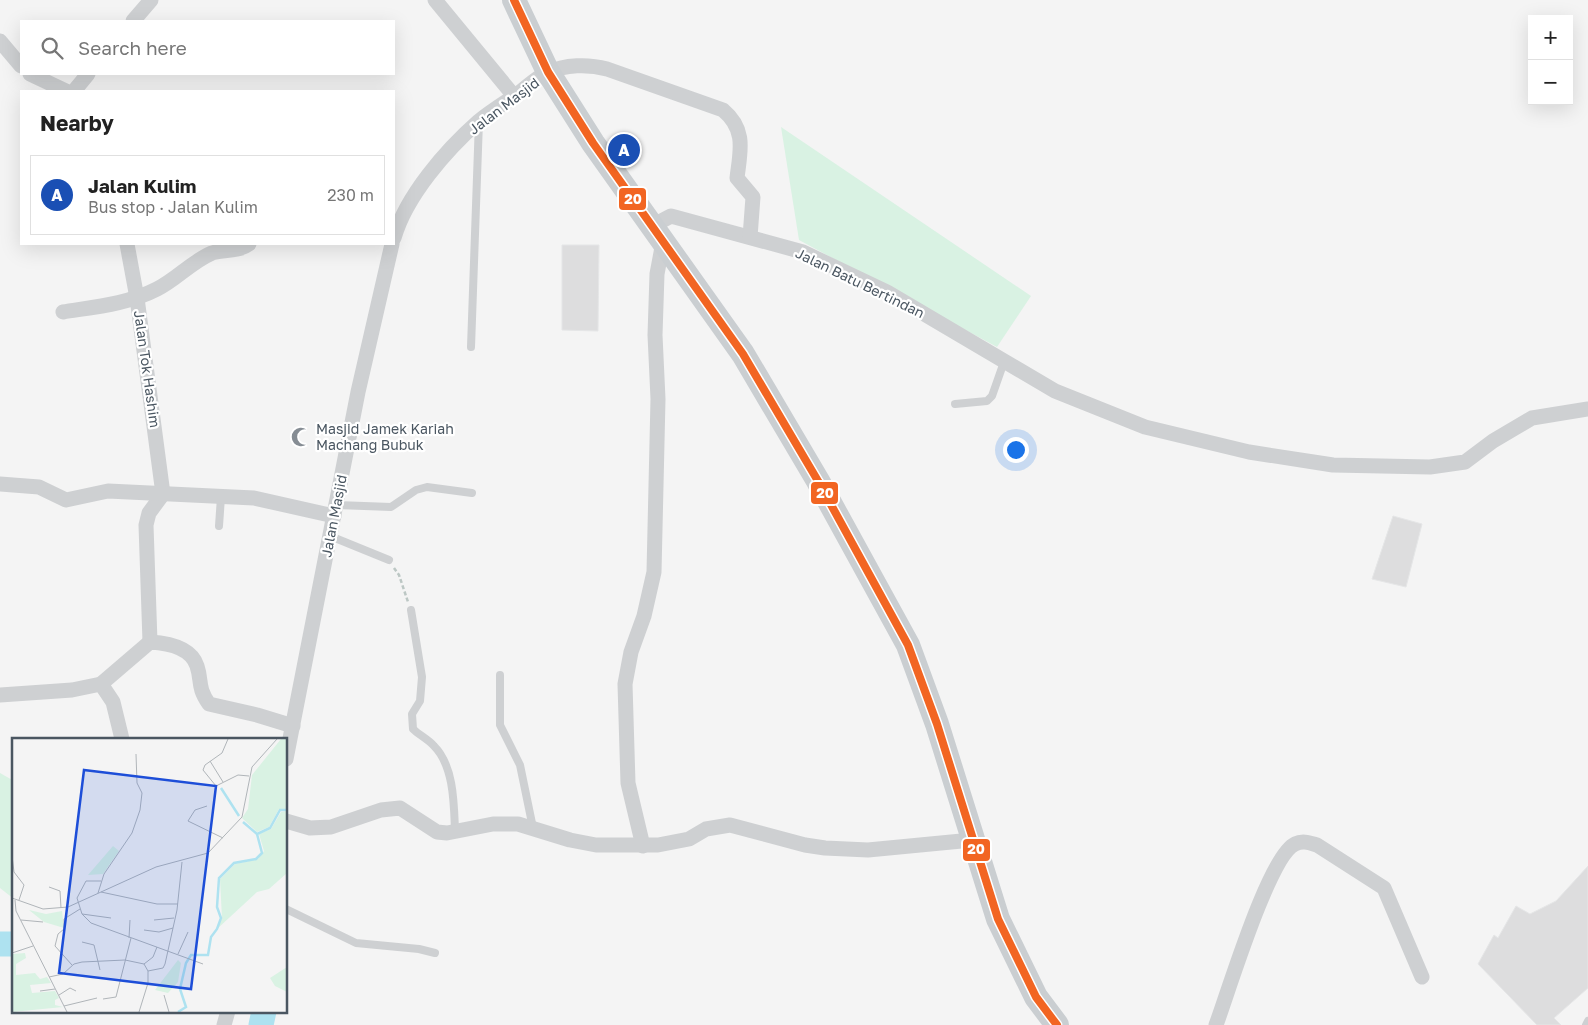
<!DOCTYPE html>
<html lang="en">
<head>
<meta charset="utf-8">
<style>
	:root { --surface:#fff; --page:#f6f6f6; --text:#222; --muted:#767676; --line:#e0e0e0; --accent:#0b8043 }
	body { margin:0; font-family:"Golos Text",sans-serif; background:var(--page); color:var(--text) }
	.controls { position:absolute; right:15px; top:15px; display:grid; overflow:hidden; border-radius:0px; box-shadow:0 5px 20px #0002 }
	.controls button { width:45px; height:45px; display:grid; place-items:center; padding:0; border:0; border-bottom:1px solid var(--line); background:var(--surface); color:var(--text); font:25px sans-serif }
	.you { position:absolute; left:1015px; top:449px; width:18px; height:18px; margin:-12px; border:4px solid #fff; border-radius:50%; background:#1a73e8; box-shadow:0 0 0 8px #1a73e833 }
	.badge { display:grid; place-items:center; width:32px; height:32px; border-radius:50%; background:var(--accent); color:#fff; font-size:16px; font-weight:700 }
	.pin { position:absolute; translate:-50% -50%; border:2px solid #fff; box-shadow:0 1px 5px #0006 }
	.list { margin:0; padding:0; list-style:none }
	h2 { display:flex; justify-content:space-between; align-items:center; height:65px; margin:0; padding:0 20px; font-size:21px }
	h2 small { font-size:16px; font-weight:400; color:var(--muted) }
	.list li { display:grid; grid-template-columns:32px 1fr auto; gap:15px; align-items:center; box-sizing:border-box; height:80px; margin:0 10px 10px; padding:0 10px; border:1px solid var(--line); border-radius:0px }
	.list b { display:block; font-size:19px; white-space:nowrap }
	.list p { margin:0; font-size:16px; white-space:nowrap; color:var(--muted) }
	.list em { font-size:16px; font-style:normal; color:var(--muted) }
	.icon { flex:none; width:28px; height:28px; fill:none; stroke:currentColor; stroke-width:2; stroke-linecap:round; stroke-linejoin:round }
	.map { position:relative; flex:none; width:1588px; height:1025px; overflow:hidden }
	.search { position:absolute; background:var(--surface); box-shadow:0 5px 20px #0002; left:20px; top:20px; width:375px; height:55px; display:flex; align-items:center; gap:12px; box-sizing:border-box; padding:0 18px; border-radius:0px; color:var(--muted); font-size:19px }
	.panel { position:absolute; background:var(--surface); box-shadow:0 5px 20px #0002; left:20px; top:90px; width:375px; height:155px; border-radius:0px }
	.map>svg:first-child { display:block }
</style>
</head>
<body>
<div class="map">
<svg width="1588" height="1025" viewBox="0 0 1588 1025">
	<rect width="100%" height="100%" fill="#f4f4f4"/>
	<g fill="#d9f2e3">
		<polygon points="781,127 1031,296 997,347 799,240"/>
		<polygon points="0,773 14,781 14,899 0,888"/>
	</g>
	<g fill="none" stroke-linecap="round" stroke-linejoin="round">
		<g stroke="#aee2f0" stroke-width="25">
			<polyline points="0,944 14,944"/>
			<polyline points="261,1025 264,1011"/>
		</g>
	</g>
	<g fill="#ddddde" stroke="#e5e6e7">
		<polygon points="562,245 599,245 598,331 562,330"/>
		<polygon points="1393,516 1422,524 1406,587 1372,579"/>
		<polygon points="1588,866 1588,988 1554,1018 1561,1025 1537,1025 1478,964 1494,935 1498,938 1516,906 1530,914 1556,901"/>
	</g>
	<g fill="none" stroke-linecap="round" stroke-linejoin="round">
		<polyline stroke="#bcc7c4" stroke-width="2.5" stroke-dasharray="4 2.5" stroke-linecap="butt" points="394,568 399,575 408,602"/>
		<g stroke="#ced0d2" stroke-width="8">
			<polyline points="471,347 479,121"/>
			<polyline points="955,404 987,401 992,396 1005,359"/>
			<polyline points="337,505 391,507 416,490 427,487 472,493"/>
			<polyline points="219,526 221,497"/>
			<polyline points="330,536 389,560"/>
			<path d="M411,610L422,677L420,701L412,714L413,729C419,735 428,739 434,746C454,766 454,804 455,831"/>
			<polyline points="500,675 500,725 520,765 533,828"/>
			<polyline points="286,909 356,943 419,949 435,953"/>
			<polyline points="1586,1025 1588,1021"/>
		</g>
		<g stroke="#ced0d2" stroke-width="15">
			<polyline points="435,0 514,96"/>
			<polyline points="133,21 151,0"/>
			<polyline points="0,41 21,66"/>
			<polyline points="30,74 66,91"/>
			<polyline points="74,91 88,74"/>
			<polyline points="652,226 671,216 803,252 887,292 1055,391 1145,427 1249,452 1333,465 1430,467 1465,462 1493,441 1532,418 1588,409"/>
			<path d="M394,238C406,196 446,150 479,121C491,111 506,102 519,93C528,86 537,77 547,73C565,64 589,64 607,69L723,110C747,130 740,152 737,178L753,197L750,237"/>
			<polyline points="127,244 137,298 163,494 149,513 146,525 150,642"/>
			<path d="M63,312C94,307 128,304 157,289C177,279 191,262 212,253C224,249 239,252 249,244"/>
			<polyline points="0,484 39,487 66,500 108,491 254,498 334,516"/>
			<polyline points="101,684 113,702 122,739"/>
			<path d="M0,695L72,690L101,684L150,642C167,643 191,647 197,666C202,681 197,687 209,704L257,715L293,726"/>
			<polyline points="286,759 358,392 392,244"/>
			<polyline points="286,821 310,828 331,827 381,810 400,808 437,832 447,833 493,824 518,824 570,840 596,845 658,845 689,839 706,829 730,825 805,845 825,848 868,850 972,840"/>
			<polyline points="643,846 628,783 625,684 631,652 644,616 654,572 658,399 655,335 657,274 663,242"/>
			<polyline points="224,1025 228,1011"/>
			<path d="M1216,1025C1228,993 1269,856 1295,844C1303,840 1310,843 1317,845L1384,888L1422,977"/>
		</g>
		<polyline stroke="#caced1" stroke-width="24" points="514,0 548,72 593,143 743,354 818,481 908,645 937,724 998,919 1036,997 1057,1025"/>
		<defs>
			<polyline id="bus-1" points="514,0 548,72 593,143 743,354 818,481 908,645 937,724 998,919 1036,997 1057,1025"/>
		</defs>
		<use href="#bus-1" stroke="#fff" stroke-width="11"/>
		<use href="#bus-1" stroke="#f26522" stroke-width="8"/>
	</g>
	<defs>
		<symbol id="mosque-bare" viewBox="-9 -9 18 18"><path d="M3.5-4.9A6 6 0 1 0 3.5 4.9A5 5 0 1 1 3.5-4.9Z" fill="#868d94" stroke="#fff" stroke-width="2.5" paint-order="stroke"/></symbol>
	</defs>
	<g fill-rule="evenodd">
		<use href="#mosque-bare" x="287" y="423" width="28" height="28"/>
	</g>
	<g text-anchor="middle" stroke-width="4.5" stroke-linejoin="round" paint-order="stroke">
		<g font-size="14" fill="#4a5661" stroke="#fff">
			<text transform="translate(504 106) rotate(-37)" y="5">Jalan Masjid</text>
			<text transform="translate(860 283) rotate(26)" y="5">Jalan Batu Bertindan</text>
			<text transform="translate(147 369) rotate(82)" y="5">Jalan Tok Hashim</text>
			<text transform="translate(334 516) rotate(-79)" y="5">Jalan Masjid</text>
		</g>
		<g font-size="14" fill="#4a5661" stroke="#fff" text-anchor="start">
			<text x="316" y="434">Masjid Jamek Kariah<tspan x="316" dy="16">Machang Bubuk</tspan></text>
		</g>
	</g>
	<g transform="translate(12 738)">
		<rect width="275" height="275" fill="#f4f4f4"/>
		<path d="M269,1H275V71H267L257,89L245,94L230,80L236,71L240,37ZM275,73V135L257,151L245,154L205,191L210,180L208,141L223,126L246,121L252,113L247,96L259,91L269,74ZM101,108L107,113L91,136L76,137ZM17,172L34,176L50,173L52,190L32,184ZM13,215L14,220L4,226V237L23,235L28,241L35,239L39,245L18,247L20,255L43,253L47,260L43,262V267L51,269L0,274L1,216ZM166,222L169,225L166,244L156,255L143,252ZM275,229V254L263,248L258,240Z" fill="#d9f2e3"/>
		<path fill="none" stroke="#aee2f0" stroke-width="2.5" d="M209,50L227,78M231,84L245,96M166,274L174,269L168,251L174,225L179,217H196L199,199L205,191L209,180L205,169L207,140L222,125L244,121L250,115L245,96L258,90L268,72H275"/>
		<path fill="none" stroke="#b0b5b9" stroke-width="1" d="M216,1L210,15L193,27L191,32L204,48L226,37L237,38M198,23L211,44M195,68L183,72L176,83L211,100M0,118L2,134L12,147L7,162M89,143H74L65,160L70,176L79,185L191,226M37,149L48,153L49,170M89,154L145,166H166M86,155L92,136L120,95L128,72L130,55L125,45L124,16M0,160L31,171L56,169L144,129L196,115L230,79L240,29L265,1M3,162L4,173L55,274M70,176L99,180M9,182L31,184M142,182L162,180M132,192L147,194L161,190M117,200L118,182M70,204L82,207L88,232M0,215L21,208M166,216L176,194M132,226L141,219L145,209M60,227L43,208L46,196L52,191V181L68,171M136,233L151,230L153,226L165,172L170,124M37,239L51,236L62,226L70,224L113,222L132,226M28,253L43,251M47,257L58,250L64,253M152,257L157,274M91,261L104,259L119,200M52,268L85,260M127,274L136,245V233L132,226"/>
		<path fill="#1d4ed8" fill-opacity="0.15" stroke="#1d4ed8" stroke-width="2.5" d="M72,32L204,48L179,251L47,235Z"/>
		<rect width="275" height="275" fill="none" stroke="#4a5661" stroke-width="2.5"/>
	</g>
	<g stroke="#fff" stroke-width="2">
		<rect x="618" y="187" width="29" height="24" rx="5" fill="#f26522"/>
		<rect x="810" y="481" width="29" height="24" rx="5" fill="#f26522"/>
		<rect x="962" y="838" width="29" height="24" rx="5" fill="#f26522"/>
	</g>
	<g font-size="14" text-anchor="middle" font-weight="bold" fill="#fff">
		<text x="633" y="204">20</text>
		<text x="825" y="498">20</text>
		<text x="976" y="854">20</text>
	</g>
</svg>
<div class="controls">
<button>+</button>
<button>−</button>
</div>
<div class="you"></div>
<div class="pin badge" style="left:624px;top:150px;background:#1a4fb4">A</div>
<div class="search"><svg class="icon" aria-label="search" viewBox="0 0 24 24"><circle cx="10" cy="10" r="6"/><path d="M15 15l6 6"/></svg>Search here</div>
<section class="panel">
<h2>Nearby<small></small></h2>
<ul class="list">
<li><span class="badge" style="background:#1a4fb4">A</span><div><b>Jalan Kulim</b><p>Bus stop · Jalan Kulim</p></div><em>230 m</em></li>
</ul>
</section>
</div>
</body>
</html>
